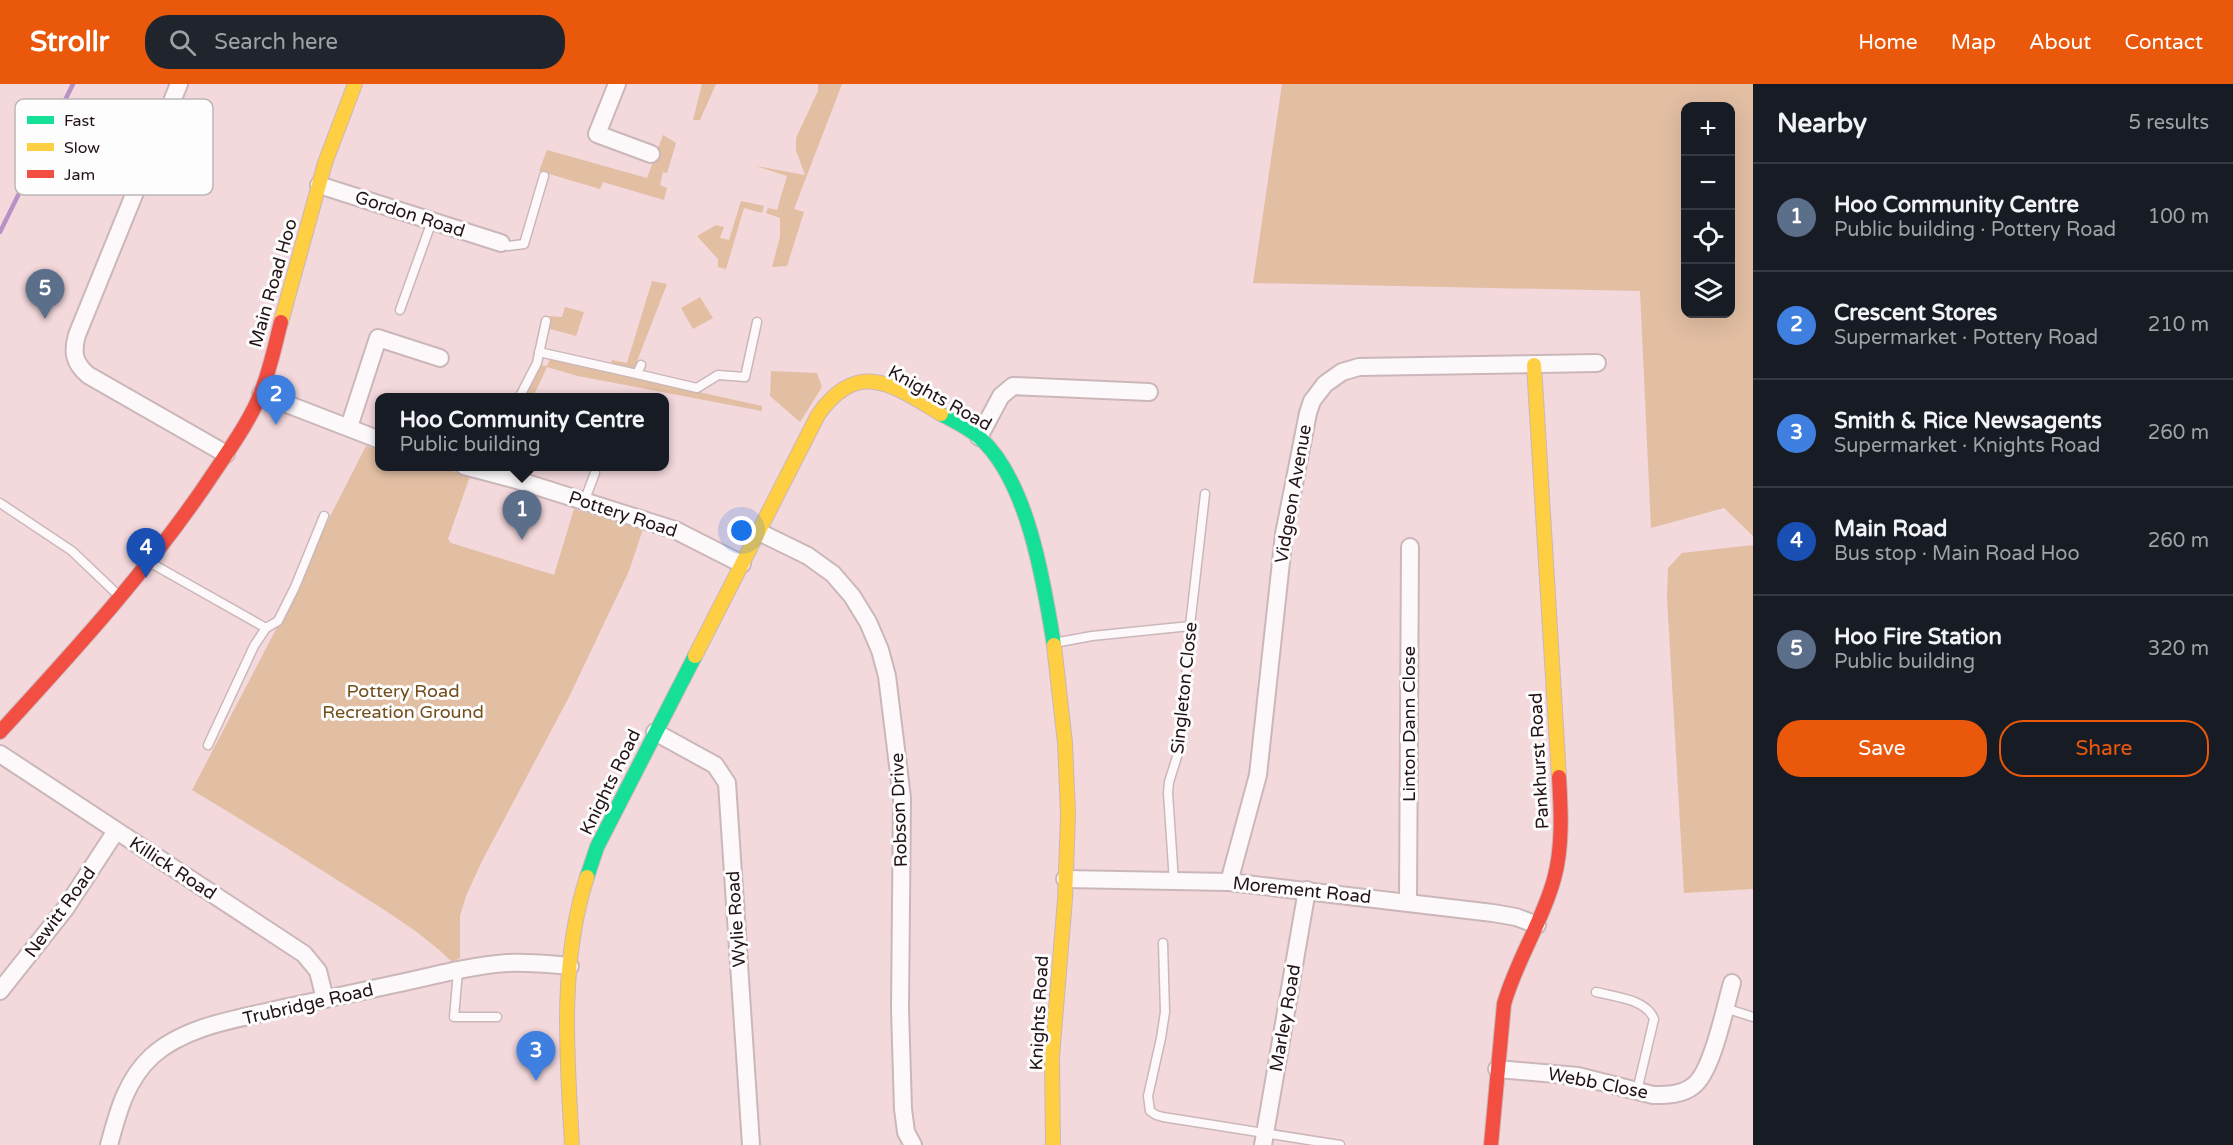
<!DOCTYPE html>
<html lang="en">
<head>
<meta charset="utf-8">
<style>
	:root { --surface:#171b24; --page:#20242c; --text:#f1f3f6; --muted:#9ea1a6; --line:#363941; --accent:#ea580c }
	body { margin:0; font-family:"Varela Round",sans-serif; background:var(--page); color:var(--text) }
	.controls { position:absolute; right:18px; top:18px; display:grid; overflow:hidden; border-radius:12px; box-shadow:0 6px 24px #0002 }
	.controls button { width:54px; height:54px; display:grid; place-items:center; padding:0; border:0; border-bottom:2px solid var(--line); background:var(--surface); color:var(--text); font:30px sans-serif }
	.you { position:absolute; left:742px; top:447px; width:21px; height:21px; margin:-15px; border:4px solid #fff; border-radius:50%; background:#1a73e8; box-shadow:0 0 0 9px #1a73e833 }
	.badge { display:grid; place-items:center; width:39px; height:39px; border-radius:50%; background:var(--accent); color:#fff; font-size:20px; font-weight:700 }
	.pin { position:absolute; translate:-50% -50px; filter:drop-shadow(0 2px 3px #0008) }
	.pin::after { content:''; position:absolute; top:32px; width:21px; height:18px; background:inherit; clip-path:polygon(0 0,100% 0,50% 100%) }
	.popup { position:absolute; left:375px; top:309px; width:294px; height:78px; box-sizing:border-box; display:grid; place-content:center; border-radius:12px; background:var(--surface); filter:drop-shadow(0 2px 4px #0005); font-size:20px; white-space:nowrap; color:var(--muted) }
	.popup b { font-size:22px; color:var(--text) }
	.popup::after { content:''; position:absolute; left:50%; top:100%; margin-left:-12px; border:12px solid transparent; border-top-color:var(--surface) }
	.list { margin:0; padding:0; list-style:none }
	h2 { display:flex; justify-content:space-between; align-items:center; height:78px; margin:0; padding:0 24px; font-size:26px }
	h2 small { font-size:20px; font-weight:400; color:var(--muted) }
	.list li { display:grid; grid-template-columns:39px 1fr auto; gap:18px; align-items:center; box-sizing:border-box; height:108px; padding:0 24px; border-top:2px solid var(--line) }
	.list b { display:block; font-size:22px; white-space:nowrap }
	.list p { margin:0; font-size:20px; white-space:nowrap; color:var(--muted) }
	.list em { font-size:20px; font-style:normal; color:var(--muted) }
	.actions { display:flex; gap:12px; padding:18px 24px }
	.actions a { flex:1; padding:14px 0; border:2px solid var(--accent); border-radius:24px; text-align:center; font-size:21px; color:var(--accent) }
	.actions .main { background:var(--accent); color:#fff }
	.icon { flex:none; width:33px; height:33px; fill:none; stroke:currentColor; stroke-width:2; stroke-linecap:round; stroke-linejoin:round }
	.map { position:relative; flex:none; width:1753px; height:1061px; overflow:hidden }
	header { display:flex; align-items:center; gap:36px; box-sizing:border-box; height:84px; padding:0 30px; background:var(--accent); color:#fff }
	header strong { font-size:28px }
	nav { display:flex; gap:33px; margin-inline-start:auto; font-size:21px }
	.search { width:420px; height:54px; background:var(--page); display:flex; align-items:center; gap:15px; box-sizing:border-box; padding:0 21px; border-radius:24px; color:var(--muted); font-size:22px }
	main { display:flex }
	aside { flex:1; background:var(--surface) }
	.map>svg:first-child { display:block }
</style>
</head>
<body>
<header>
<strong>Strollr</strong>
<div class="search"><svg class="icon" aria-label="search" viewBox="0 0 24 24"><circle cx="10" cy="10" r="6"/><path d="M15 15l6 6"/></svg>Search here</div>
<nav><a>Home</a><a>Map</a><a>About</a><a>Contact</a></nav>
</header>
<main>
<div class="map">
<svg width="1753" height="1061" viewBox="0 0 1753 1061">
	<rect width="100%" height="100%" fill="#f3d8dc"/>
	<g fill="#e2bea3" fill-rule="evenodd">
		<polygon points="702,0 716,0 700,36 693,36"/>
		<polygon points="818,0 842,0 794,125 804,128 787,182 772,183 780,153 780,134 766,129 768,124 777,126 787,92 756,82 805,91 796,66 796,54 818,7"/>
		<path d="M1282,0H1753V452L1724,424L1651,444L1640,207L1253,199ZM1686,22H1730V230H1686Z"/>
		<polygon points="663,51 676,59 667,89 663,88 660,101 667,104 664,116 603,98 600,105 539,87 547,66 647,94"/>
		<polygon points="741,117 764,122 762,129 744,124 726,185 718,183 718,175 697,152 716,141 724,143 720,154 729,156"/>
		<polygon points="652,197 667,200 634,285 610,282 612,276 627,279"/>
		<polygon points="700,213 713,234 693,245 681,224"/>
		<polygon points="565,223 584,228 576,252 547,244 546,232 562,233"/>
		<polygon points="550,275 762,322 762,327 578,292 547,283 533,313 523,314 540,281 547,282"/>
		<polygon points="771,287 817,289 822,303 800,338 770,312"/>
		<path d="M366,362L379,366L380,382L438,383L470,392L448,455L451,459L554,491L574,425L643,445L629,487L569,613L482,777L466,812L460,832V874L452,878C424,850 389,829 356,808C302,773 247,739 192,706L283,532L313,466Z"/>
		<polygon points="1753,461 1753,805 1684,809 1667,513 1668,484 1682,469"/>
	</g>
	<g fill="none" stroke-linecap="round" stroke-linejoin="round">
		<polyline stroke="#b793c5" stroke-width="4.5" points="0,148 73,0"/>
		<defs>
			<g id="lane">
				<polyline points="501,159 508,162 524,160 544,92"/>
				<polyline points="400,226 432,137"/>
				<polyline points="539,268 637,290 641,281"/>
				<polyline points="637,290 697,304 718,291 745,293 757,238"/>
				<polyline points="519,314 537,279 546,237"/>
				<polyline points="584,418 595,389"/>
				<polyline points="0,419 72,467 117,510"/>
				<polyline points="149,478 266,544"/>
				<polyline points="1054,559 1092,552 1190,542"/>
				<polyline points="208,661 254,562 266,544 278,537 295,503 324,432"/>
				<polyline points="1174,798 1168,709 1169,698 1181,660 1190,542 1205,410"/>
				<polyline points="1163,859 1165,928 1161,954 1148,1012 1150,1027 1156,1031 1163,1033 1340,1061"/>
				<polyline points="458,887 454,933 497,933"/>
				<path d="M1596,908C1616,913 1646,915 1654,935L1637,1007"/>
				<polyline points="1725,924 1753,933"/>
			</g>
			<g id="street">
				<path d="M179,0L77,251C72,268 74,279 88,291L226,370"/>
				<polyline points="617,0 597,50 651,70"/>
				<polyline points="319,101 501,159"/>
				<polyline points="261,310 380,356"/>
				<polyline points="349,343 378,254 440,274"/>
				<polyline points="979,353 1001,312 1013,302 1149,308"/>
				<polyline points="464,382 517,396 675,446 742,480"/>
				<polyline points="759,448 808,472 833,490 852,512 868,538 880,566 887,592 902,714 900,925 903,1025 906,1048 913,1061"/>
				<polyline points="655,648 715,681 727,699 751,1061"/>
				<polyline points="0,670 304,870 318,887 325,915"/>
				<polyline points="1065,795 1229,798 1493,829 1516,833 1537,841"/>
				<polyline points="1229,798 1258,691 1284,450 1308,329 1312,317 1325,300 1342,288 1359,283 1597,279"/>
				<polyline points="1408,818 1410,463"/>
				<polyline points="0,907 65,825 116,747"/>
				<path d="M1497,985L1578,992L1653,1011C1667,1011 1682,1011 1693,1002C1712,989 1725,923 1732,899"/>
				<path d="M109,1061C118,1028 126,996 152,972C185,942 237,935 279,925C315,917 350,910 386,902C426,894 466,882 507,879C528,878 549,880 570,882"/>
				<polyline points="1263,1061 1307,806"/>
			</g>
			<g id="fast">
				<path d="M941,330C954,337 969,344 980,354C1028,397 1044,499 1054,561"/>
				<polyline points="587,793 597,763 695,572"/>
			</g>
			<g id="slow">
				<polyline points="281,238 325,79 355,0"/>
				<polyline points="1534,281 1559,693"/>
				<path d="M695,572L818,331C858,274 893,301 941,330"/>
				<path d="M572,1061C567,972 559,879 587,793"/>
				<polyline points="1053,1061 1052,973 1065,815 1068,730 1065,659 1054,561"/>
			</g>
			<g id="jam">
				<path d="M0,648C76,565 153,481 215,387C229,366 253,332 261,308C270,286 275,261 281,238"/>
				<path d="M1491,1061L1504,920C1516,877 1542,839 1554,795C1563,763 1561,726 1559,693"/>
			</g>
		</defs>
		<use href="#lane" stroke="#cbb7ba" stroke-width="11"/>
		<use href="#street" stroke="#cbb7ba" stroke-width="20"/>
		<use href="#fast" stroke="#cbb7ba" stroke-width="16"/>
		<use href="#slow" stroke="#cbb7ba" stroke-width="16"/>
		<use href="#jam" stroke="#cbb7ba" stroke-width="16"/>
		<use href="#lane" stroke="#fdf9fa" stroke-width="8"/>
		<use href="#street" stroke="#fdf9fa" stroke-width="16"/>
		<use href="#fast" stroke="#16e098" stroke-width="14"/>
		<use href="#slow" stroke="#ffcf43" stroke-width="14"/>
		<use href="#jam" stroke="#f24e42" stroke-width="14"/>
	</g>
	<g text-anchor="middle" stroke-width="6" stroke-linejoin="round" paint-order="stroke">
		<g font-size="18" fill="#241316" stroke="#fdfdfd">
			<text transform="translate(410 130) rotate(18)" y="6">Gordon Road</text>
			<text transform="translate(273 199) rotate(-74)" y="6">Main Road Hoo</text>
			<text transform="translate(940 314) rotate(29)" y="6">Knights Road</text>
			<text transform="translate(1293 410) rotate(-80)" y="6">Vidgeon Avenue</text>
			<text transform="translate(623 430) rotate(18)" y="6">Pottery Road</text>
			<text transform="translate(1184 604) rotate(-84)" y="6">Singleton Close</text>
			<text transform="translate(1409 640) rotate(-90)" y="6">Linton Dann Close</text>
			<text transform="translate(1539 677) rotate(-93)" y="6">Pankhurst Road</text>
			<text transform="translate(610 698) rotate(-64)" y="6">Knights Road</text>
			<text transform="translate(899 726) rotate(-92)" y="6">Robson Drive</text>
			<text transform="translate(173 784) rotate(33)" y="6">Killick Road</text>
			<text transform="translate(1302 806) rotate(6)" y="6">Morement Road</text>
			<text transform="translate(60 828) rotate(-54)" y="6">Newitt Road</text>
			<text transform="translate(736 835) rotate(-94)" y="6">Wylie Road</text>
			<text transform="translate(308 920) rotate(-13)" y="6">Trubridge Road</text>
			<text transform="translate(1039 929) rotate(-87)" y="6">Knights Road</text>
			<text transform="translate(1285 934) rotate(-80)" y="6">Marley Road</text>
			<text transform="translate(1598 999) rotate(11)" y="6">Webb Close</text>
		</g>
		<g font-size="18" fill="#734d1a" stroke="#fdfdfd">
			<text x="403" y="613">Pottery Road<tspan x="403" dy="21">Recreation Ground</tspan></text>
		</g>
	</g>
	<rect x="15" y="15" width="198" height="96" rx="9" fill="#fdfdfd" stroke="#bcb7b8" stroke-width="1.5"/>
	<rect x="27" y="32" width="27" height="8" fill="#16e098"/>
	<rect x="27" y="59" width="27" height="8" fill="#ffcf43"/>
	<rect x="27" y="86" width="27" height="8" fill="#f24e42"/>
	<g font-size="16" fill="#241316">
		<text x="64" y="42">Fast</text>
		<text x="64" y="69">Slow</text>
		<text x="64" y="96">Jam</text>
	</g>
</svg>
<div class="controls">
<button>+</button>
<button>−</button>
<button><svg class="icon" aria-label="locate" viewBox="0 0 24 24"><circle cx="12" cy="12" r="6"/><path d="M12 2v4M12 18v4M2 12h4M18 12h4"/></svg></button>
<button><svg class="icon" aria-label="layers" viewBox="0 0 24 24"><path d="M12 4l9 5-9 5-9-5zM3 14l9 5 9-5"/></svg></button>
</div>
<div class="you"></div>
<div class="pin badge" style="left:522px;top:456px;background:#5c6f8a">1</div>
<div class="popup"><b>Hoo Community Centre</b>Public building</div>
<div class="pin badge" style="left:276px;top:341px;background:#3f7fe0">2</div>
<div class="pin badge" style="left:536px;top:997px;background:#3f7fe0">3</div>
<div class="pin badge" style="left:146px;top:494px;background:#1a4fb4">4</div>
<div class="pin badge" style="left:45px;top:235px;background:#5c6f8a">5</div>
</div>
<aside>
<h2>Nearby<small>5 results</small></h2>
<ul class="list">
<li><span class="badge" style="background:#5c6f8a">1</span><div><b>Hoo Community Centre</b><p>Public building · Pottery Road</p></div><em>100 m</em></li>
<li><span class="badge" style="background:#3f7fe0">2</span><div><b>Crescent Stores</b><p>Supermarket · Pottery Road</p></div><em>210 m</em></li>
<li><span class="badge" style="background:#3f7fe0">3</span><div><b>Smith &amp; Rice Newsagents</b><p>Supermarket · Knights Road</p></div><em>260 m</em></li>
<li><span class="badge" style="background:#1a4fb4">4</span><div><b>Main Road</b><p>Bus stop · Main Road Hoo</p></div><em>260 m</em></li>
<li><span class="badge" style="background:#5c6f8a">5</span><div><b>Hoo Fire Station</b><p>Public building</p></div><em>320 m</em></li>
</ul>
<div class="actions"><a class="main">Save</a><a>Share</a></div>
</aside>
</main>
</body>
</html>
